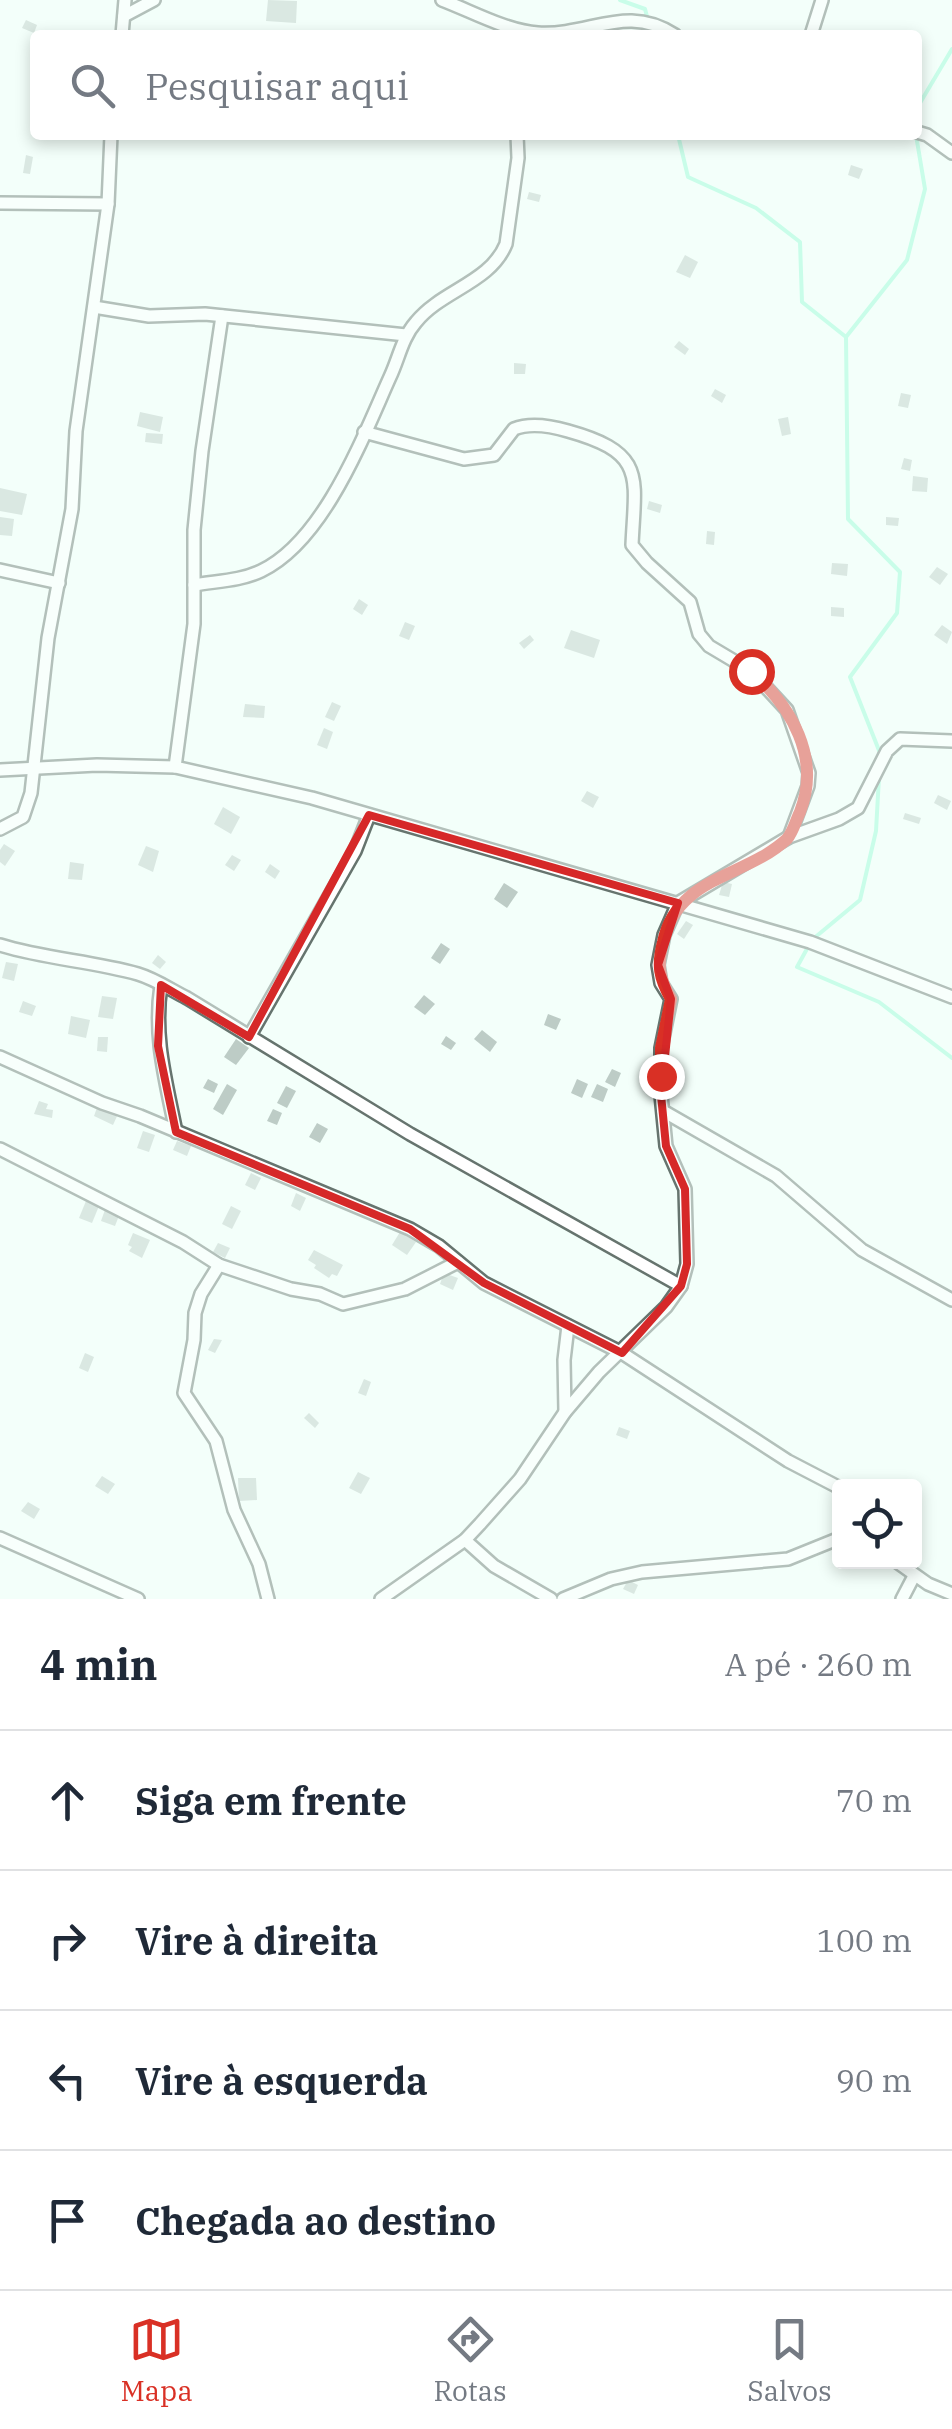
<!DOCTYPE html>
<html lang="pt">
<head>
<meta charset="utf-8">
<style>
	:root { --surface:#fff; --page:#f2f2f3; --text:#1f2937; --muted:#747a83; --line:#e0e1e3; --accent:#d93025 }
	body { margin:0; font-family:"IBM Plex Serif",serif; background:var(--page); color:var(--text) }
	.controls { position:absolute; right:30px; bottom:30px; display:grid; overflow:hidden; border-radius:10px; box-shadow:0 5px 15px #0003 }
	.controls button { width:90px; height:90px; display:grid; place-items:center; padding:0; border:0; border-bottom:2px solid var(--line); background:var(--surface); color:var(--text); font:50px sans-serif }
	.stop { position:absolute; width:30px; height:30px; margin:-22px; border:8px solid #d93025; border-radius:50%; background:#fff }
	.stop.end { background:#d93025; border-color:#fff; box-shadow:0 2px 10px #0008 }
	.list { margin:0; padding:0; list-style:none }
	h2 { display:flex; justify-content:space-between; align-items:center; height:130px; margin:0; padding:0 40px; font-size:42px }
	h2 small { font-size:32px; font-weight:400; color:var(--muted) }
	.list li { display:grid; grid-template-columns:65px 1fr auto; gap:30px; align-items:center; box-sizing:border-box; height:140px; padding:0 40px; border-top:2px solid var(--line) }
	.list b { display:block; font-size:38px; white-space:nowrap }
	.list em { font-size:32px; font-style:normal; color:var(--muted) }
	.icon { flex:none; width:55px; height:55px; fill:none; stroke:currentColor; stroke-width:2; stroke-linecap:round; stroke-linejoin:round }
	.map { position:relative; flex:none; width:952px; height:1599px; overflow:hidden }
	.search { position:absolute; background:var(--surface); box-shadow:0 5px 15px #0003; left:30px; right:30px; top:30px; height:110px; display:flex; align-items:center; gap:25px; box-sizing:border-box; padding:0 35px; border-radius:10px; color:var(--muted); font-size:38px }
	.sheet { height:690px; background:var(--surface) }
	nav { display:flex; justify-content:space-around; align-items:center; box-sizing:border-box; height:140px; border-top:2px solid var(--line); background:var(--surface); font-size:28px; color:var(--muted) }
	nav a { display:grid; justify-items:center; gap:5px }
	nav .on { color:var(--accent) }
	.map>svg:first-child { display:block }
</style>
</head>
<body>
<div class="map">
<svg width="952" height="1599" viewBox="0 0 952 1599">
	<rect width="100%" height="100%" fill="#f3fffa"/>
	<g fill="none" stroke-linecap="round" stroke-linejoin="round">
		<g stroke="#97fbd6" stroke-width="4">
			<polyline points="620,0 645,9 652,35"/>
			<polyline points="917,108 952,49"/>
			<polyline points="678,135 688,177 756,208 800,242 802,302 846,337"/>
			<polyline points="880,753 850,677 897,613 900,572 848,519 846,337 907,260 925,189 916,135"/>
			<polyline points="813,939 860,900 876,831 879,777"/>
			<polyline points="808,947 797,967 879,1002 952,1058"/>
		</g>
	</g>
	<g fill="#bdccc6">
		<polygon points="268,0 297,1 296,23 266,21"/>
		<polygon points="26,20 37,25 34,33 22,28"/>
		<polygon points="26,155 33,157 30,174 23,173"/>
		<polygon points="851,165 863,169 859,179 848,175"/>
		<polygon points="529,192 541,195 539,202 527,199"/>
		<polygon points="685,255 698,262 690,278 676,272"/>
		<polygon points="679,341 689,349 685,355 674,347"/>
		<polygon points="514,363 526,364 525,374 514,374"/>
		<polygon points="715,389 726,395 722,403 711,396"/>
		<polygon points="901,393 911,395 908,408 898,406"/>
		<polygon points="140,412 163,417 160,432 137,426"/>
		<polygon points="788,417 791,434 782,436 778,419"/>
		<polygon points="146,433 163,434 162,444 145,442"/>
		<polygon points="904,458 912,460 910,471 901,469"/>
		<polygon points="913,476 928,478 927,492 912,491"/>
		<polygon points="0,488 27,494 22,515 0,511"/>
		<polygon points="649,501 662,505 660,513 647,509"/>
		<polygon points="0,517 14,519 12,536 0,535"/>
		<polygon points="886,517 899,518 898,526 886,525"/>
		<polygon points="707,531 715,532 714,545 706,544"/>
		<polygon points="832,563 848,564 847,576 831,574"/>
		<polygon points="937,567 948,574 940,585 929,577"/>
		<polygon points="359,599 368,605 362,615 353,609"/>
		<polygon points="831,607 844,608 844,617 831,616"/>
		<polygon points="405,622 415,626 409,640 399,636"/>
		<polygon points="942,625 952,632 947,644 934,635"/>
		<polygon points="571,630 600,640 594,658 564,648"/>
		<polygon points="530,635 534,640 524,649 519,643"/>
		<polygon points="332,702 341,706 334,721 325,717"/>
		<polygon points="245,704 265,706 264,718 243,717"/>
		<polygon points="324,728 333,732 327,749 317,745"/>
		<polygon points="587,791 599,797 593,808 581,801"/>
		<polygon points="938,795 951,801 947,810 934,803"/>
		<polygon points="223,807 240,817 231,834 214,824"/>
		<polygon points="905,813 921,818 919,824 903,819"/>
		<polygon points="4,844 15,851 5,866 0,862 0,850"/>
		<polygon points="146,846 159,851 153,872 138,865"/>
		<polygon points="232,855 241,860 234,871 225,865"/>
		<polygon points="70,862 84,864 82,880 68,879"/>
		<polygon points="270,864 280,871 275,879 265,872"/>
		<polygon points="723,882 732,884 729,897 719,895"/>
		<polygon points="504,883 518,892 507,908 494,899"/>
		<polygon points="686,921 693,925 684,939 677,934"/>
		<polygon points="441,943 450,949 440,964 431,958"/>
		<polygon points="158,955 166,962 160,969 152,963"/>
		<polygon points="6,962 18,964 14,981 2,978"/>
		<polygon points="424,995 435,1004 425,1015 414,1007"/>
		<polygon points="102,996 117,998 113,1019 98,1017"/>
		<polygon points="23,1001 36,1006 32,1016 19,1012"/>
		<polygon points="548,1014 561,1019 556,1030 544,1025"/>
		<polygon points="71,1016 90,1020 86,1038 68,1034"/>
		<polygon points="482,1030 497,1042 490,1052 474,1039"/>
		<polygon points="446,1036 456,1043 451,1050 441,1044"/>
		<polygon points="98,1037 108,1037 107,1052 97,1051"/>
		<polygon points="236,1039 249,1048 236,1065 224,1057"/>
		<polygon points="612,1069 621,1073 615,1087 605,1082"/>
		<polygon points="208,1079 218,1084 214,1093 203,1088"/>
		<polygon points="577,1079 588,1084 582,1098 571,1093"/>
		<polygon points="227,1084 237,1090 223,1115 213,1109"/>
		<polygon points="597,1084 608,1089 603,1102 591,1097"/>
		<polygon points="286,1086 296,1091 287,1108 277,1103"/>
		<polygon points="39,1101 48,1104 46,1109 53,1110 52,1118 34,1114"/>
		<polygon points="98,1105 118,1114 113,1125 94,1116"/>
		<polygon points="273,1109 282,1113 277,1125 267,1121"/>
		<polygon points="317,1123 328,1129 320,1143 309,1137"/>
		<polygon points="143,1131 155,1135 149,1152 137,1148"/>
		<polygon points="177,1141 191,1146 187,1156 173,1150"/>
		<polygon points="251,1173 261,1178 255,1190 245,1185"/>
		<polygon points="296,1193 306,1198 300,1211 291,1206"/>
		<polygon points="86,1201 99,1206 92,1223 79,1218"/>
		<polygon points="231,1206 241,1211 232,1229 222,1224"/>
		<polygon points="106,1207 120,1213 115,1226 101,1221"/>
		<polygon points="400,1232 416,1242 407,1255 392,1245"/>
		<polygon points="133,1233 150,1240 142,1258 129,1251 132,1247 128,1245"/>
		<polygon points="218,1243 230,1248 225,1258 213,1252"/>
		<polygon points="314,1250 343,1265 337,1276 332,1274 329,1278 314,1268 316,1265 308,1260"/>
		<polygon points="444,1273 458,1278 453,1290 440,1284"/>
		<polygon points="214,1339 222,1340 215,1353 208,1350"/>
		<polygon points="85,1353 94,1357 88,1372 79,1368"/>
		<polygon points="364,1379 371,1382 366,1396 358,1393"/>
		<polygon points="309,1413 319,1423 315,1428 304,1418"/>
		<polygon points="619,1427 630,1431 627,1439 616,1435"/>
		<polygon points="358,1472 370,1478 361,1494 349,1488"/>
		<polygon points="102,1476 115,1484 108,1494 95,1486"/>
		<polygon points="238,1478 256,1478 257,1500 239,1501"/>
		<polygon points="28,1502 40,1509 34,1519 21,1511"/>
		<polygon points="628,1580 638,1585 634,1594 623,1589"/>
	</g>
	<g fill="none" stroke-linecap="round" stroke-linejoin="round">
		<defs>
			<g id="minor">
				<path d="M442,0C471,11 507,31 538,33C591,36 626,3 675,35"/>
				<polyline points="124,16 154,0"/>
				<polyline points="122,35 125,0"/>
				<polyline points="811,35 822,0"/>
				<polyline points="917,132 927,135 952,153"/>
				<polyline points="0,203 108,204"/>
				<polyline points="94,307 149,316 205,314 406,335"/>
				<path d="M364,432L464,459L494,455L514,429C531,422 551,426 568,431C647,453 635,477 632,545L647,563L690,602L699,634L709,646L751,671L787,710L809,773L808,786L789,837"/>
				<polyline points="0,570 59,583"/>
				<path d="M194,585C216,581 240,581 261,571C324,541 363,437 390,377C399,358 402,338 416,322C442,290 490,283 506,244L518,158L517,135"/>
				<polyline points="175,767 194,624 194,530 202,451 222,316"/>
				<polyline points="0,770 97,765 175,767 312,798 810,942 952,997"/>
				<polyline points="0,829 23,817 31,793 48,638 72,509 76,431 108,204 111,135"/>
				<path d="M0,945C45,959 92,961 138,974C155,979 171,990 187,998L410,1134L681,1286"/>
				<path d="M161,985C153,1037 166,1081 176,1132"/>
				<polyline points="249,1037 355,851 369,815"/>
				<polyline points="0,1057 102,1103 140,1116 410,1229 439,1246 484,1283 622,1353 788,1461 840,1488"/>
				<polyline points="663,1111 776,1176 862,1250 952,1300"/>
				<polyline points="0,1149 183,1242 219,1265 291,1289 320,1294 343,1304 405,1289 458,1262"/>
				<polyline points="219,1265 201,1294 195,1313 194,1340 184,1393 216,1441 234,1510 259,1564 268,1599"/>
				<polyline points="565,1412 564,1360 568,1326"/>
				<polyline points="0,1538 138,1599"/>
				<polyline points="465,1540 494,1566 551,1599"/>
				<polyline points="897,1562 928,1584 952,1594"/>
				<polyline points="381,1599 465,1540 480,1524 520,1479 565,1412 599,1372 666,1307 681,1286 687,1264 685,1189 666,1146 661,1095 661,1048 671,999 661,983 658,965 664,935 678,903 789,837 839,819 858,808 887,751 900,739 952,741"/>
				<polyline points="563,1599 611,1579 642,1572 788,1559 840,1538"/>
				<polyline points="902,1599 914,1576"/>
			</g>
		</defs>
		<use href="#minor" stroke="#66746e" stroke-width="16"/>
		<use href="#minor" stroke="#fff" stroke-width="11"/>
	</g>
	<g fill="none" stroke-linecap="round" stroke-linejoin="round">
		<path stroke="#d93025" stroke-width="12" d="M661,1076V1048L671,999C659,978 657,965 663,942C677,876 745,878 787,839C793,832 796,820 800,812C821,758 792,707 751,671"/>
	</g>
	<path d="M0 0H952V1599H0ZM369,815L678,903L658,965L671,999L661,1095L666,1146L685,1189L687,1264L681,1286L622,1353L484,1283L410,1229L176,1132L158,1046L161,985L249,1037Z" fill="#f3fffa" fill-opacity=".55" fill-rule="evenodd"/>
	<path fill="none" stroke="#d62828" stroke-width="8" stroke-linejoin="round" d="M369,815L678,903L658,965L671,999L661,1095L666,1146L685,1189L687,1264L681,1286L622,1353L484,1283L410,1229L176,1132L158,1046L161,985L249,1037Z"/>
</svg>
<div class="controls">
<button><svg class="icon" aria-label="locate" viewBox="0 0 24 24"><circle cx="12" cy="12" r="6"/><path d="M12 2v4M12 18v4M2 12h4M18 12h4"/></svg></button>
</div>
<div class="stop" style="left:751px;top:671px"></div>
<div class="stop end" style="left:661px;top:1076px"></div>
<div class="search"><svg class="icon" aria-label="search" viewBox="0 0 24 24"><circle cx="10" cy="10" r="6"/><path d="M15 15l6 6"/></svg>Pesquisar aqui</div>
</div>
<section class="sheet">
<h2>4 min<small>A pé · 260 m</small></h2>
<ul class="list">
<li><svg class="icon" aria-label="ahead" viewBox="0 0 24 24"><path d="M12 20V5M6 11l6-6 6 6"/></svg><div><b>Siga em frente</b></div><em>70 m</em></li>
<li><svg class="icon" aria-label="right" viewBox="0 0 24 24"><path d="M7 20v-9h11M14 6l5 5-5 5"/></svg><div><b>Vire à direita</b></div><em>100 m</em></li>
<li><svg class="icon" aria-label="left" viewBox="0 0 24 24"><path d="M17 20v-9H6M10 6l-5 5 5 5"/></svg><div><b>Vire à esquerda</b></div><em>90 m</em></li>
<li><svg class="icon" aria-label="arrive" viewBox="0 0 24 24"><path d="M6 21V4h12l-3 4 3 4H6"/></svg><div><b>Chegada ao destino</b></div></li>
</ul>
</section>
<nav>
<a class="on"><svg class="icon" aria-label="map" viewBox="0 0 24 24"><path d="M3 6l6-2 6 2 6-2v14l-6 2-6-2-6 2zM9 4v14M15 6v14"/></svg>Mapa</a>
<a><svg class="icon" aria-label="directions" viewBox="0 0 24 24"><path d="M12 3l9 9-9 9-9-9zM9 14v-3h6M13 9l2 2-2 2"/></svg>Rotas</a>
<a><svg class="icon" aria-label="saved" viewBox="0 0 24 24"><path d="M7 4h10v16l-5-4-5 4z"/></svg>Salvos</a>
</nav>
</body>
</html>
